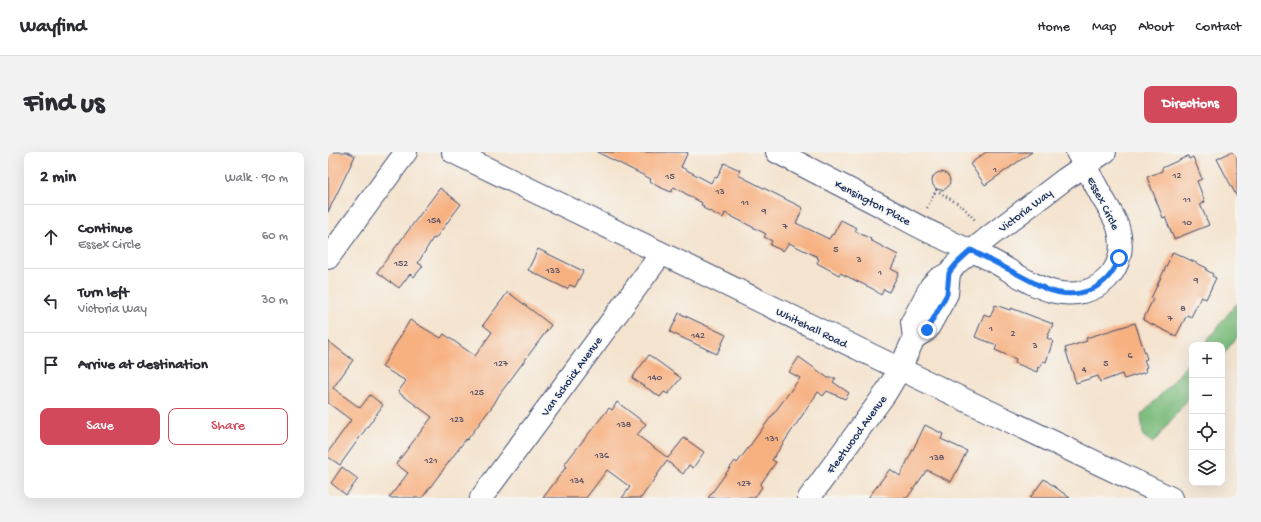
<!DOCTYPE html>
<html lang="en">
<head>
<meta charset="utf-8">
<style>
	:root { --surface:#fff; --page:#f2f2f3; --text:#2b2b33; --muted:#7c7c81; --line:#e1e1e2; --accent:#d1495b }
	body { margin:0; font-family:"Gochi Hand",sans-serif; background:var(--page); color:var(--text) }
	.controls { position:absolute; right:12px; bottom:12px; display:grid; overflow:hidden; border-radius:8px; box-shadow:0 4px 16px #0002 }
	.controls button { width:36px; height:36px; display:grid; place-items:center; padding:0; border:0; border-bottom:1px solid var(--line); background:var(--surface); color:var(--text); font:20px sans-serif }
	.stop { position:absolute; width:12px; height:12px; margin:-9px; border:3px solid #1a73e8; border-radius:50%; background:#fff }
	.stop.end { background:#1a73e8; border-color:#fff; box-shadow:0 1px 4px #0008 }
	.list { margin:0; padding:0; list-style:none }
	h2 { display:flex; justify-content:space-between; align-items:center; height:52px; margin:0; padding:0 16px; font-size:17px }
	h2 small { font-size:13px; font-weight:400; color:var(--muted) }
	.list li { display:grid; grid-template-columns:26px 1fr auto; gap:12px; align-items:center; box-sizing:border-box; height:64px; padding:0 16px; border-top:1px solid var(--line) }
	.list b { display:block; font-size:15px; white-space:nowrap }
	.list p { margin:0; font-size:13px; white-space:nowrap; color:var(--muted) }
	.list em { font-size:13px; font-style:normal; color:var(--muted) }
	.actions { display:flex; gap:8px; padding:12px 16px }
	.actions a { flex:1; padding:9px 0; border:1px solid var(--accent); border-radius:8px; text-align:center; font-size:14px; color:var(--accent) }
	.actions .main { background:var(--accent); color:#fff }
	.icon { flex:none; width:22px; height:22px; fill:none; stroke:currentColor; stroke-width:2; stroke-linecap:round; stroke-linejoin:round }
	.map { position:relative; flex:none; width:909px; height:346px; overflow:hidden; border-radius:8px }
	header { display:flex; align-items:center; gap:24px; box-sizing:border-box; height:56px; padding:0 20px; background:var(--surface); border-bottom:1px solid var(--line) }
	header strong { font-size:19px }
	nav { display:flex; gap:22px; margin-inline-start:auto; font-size:14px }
	.intro { display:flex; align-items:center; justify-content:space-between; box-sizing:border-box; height:96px; padding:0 24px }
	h1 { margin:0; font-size:28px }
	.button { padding:10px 18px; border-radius:8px; background:var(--accent); color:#fff; font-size:14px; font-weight:700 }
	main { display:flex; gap:24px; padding:0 24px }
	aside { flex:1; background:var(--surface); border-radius:8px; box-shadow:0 4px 16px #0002 }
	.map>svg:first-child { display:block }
</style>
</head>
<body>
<header>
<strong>Wayfind</strong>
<nav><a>Home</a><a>Map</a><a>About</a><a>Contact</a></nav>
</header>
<div class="intro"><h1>Find us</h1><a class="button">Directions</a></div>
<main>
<aside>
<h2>2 min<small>Walk · 90 m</small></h2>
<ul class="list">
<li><svg class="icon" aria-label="ahead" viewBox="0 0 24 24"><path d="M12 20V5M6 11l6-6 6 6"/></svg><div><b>Continue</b><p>Essex Circle</p></div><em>60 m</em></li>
<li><svg class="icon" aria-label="left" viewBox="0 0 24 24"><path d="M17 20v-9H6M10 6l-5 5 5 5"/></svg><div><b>Turn left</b><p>Victoria Way</p></div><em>30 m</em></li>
<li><svg class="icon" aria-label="arrive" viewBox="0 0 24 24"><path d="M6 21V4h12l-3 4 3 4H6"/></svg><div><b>Arrive at destination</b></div></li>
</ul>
<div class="actions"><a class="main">Save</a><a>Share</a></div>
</aside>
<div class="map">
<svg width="909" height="346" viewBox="0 0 909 346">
	<rect width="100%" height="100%" fill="#f6f6f2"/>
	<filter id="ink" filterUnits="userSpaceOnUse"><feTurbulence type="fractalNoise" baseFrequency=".025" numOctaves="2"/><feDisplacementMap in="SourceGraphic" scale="8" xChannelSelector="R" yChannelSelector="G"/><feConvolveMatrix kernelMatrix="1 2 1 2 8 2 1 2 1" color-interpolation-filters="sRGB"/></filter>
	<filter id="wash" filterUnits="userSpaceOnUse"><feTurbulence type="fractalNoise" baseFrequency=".012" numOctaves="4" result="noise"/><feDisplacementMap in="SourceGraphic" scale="16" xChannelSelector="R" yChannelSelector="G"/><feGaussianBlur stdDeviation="0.9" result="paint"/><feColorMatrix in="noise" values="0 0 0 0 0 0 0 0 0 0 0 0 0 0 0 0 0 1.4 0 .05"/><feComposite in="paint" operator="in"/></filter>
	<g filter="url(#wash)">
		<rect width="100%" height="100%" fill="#f4e3ce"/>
		<g fill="#7bbb7c" stroke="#4b756d">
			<polygon points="909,151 909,185 894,204 894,193 875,193"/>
			<polygon points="864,206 864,242 825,291 815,284 813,263 845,230"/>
		</g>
		<g id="blocks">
			<g fill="#f7b181">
				<polygon points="0,0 19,0 27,4 0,60"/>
				<polygon points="269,0 360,0 353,15 383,31 386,25 389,26 396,11 412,18 410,23 475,56 468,71 501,87 504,82 505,83 513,68 529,76 527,79 543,87 542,88 570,103 563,117 571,121 561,140 556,137 553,143 545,137 512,121 511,123 489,111 491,107 489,106 490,105 461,91 455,99 442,93 444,89 436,85 438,82 397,61 395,66 375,56 376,54 373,53 374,51 346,35 343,40 329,34 322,29 323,27"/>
				<polygon points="658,0 704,0 657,33 642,12"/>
				<polygon points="903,0 909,0 909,45 889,7"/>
				<polygon points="860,4 861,7 865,5 874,27 869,29 877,50 872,52 881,73 846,87 837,65 835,66 819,25 834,19 834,16"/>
				<circle cx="613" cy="29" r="9"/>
				<polygon points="112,36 133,52 107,87 105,86 90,111 95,114 86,125 82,122 71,136 49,120"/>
				<polygon points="210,97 255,119 247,135 242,133 239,137 200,118"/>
				<polygon points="845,100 879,116 878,118 885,122 884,124 888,126 878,147 873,145 863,165 859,163 848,184 815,168 825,147 823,146"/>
				<polygon points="180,140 223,173 171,243 166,252 139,288 138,287 94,346 61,346 80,321 68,312 104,265 70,240 78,229 54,215 82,168 113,186 116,182 147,204 164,180 155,173"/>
				<polygon points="667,153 682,158 683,156 725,172 719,186 725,189 718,210 715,209 712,216 710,215 709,220 687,211 688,207 667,198 669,193 647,185 656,162 662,165"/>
				<polygon points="351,161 398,183 389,202 342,180"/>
				<polygon points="807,171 819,207 816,208 819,215 817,216 818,220 796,227 794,222 772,230 770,224 748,231 737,196 759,189 758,186"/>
				<polygon points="0,189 25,208 5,236 32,256 42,243 55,253 12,313 0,305 0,300 23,268 0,251"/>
				<polygon points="321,203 353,226 340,242 336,240 332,245 304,226"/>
				<polygon points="471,205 500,226 508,226 505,230 521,241 517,247 499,239 495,244 490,240 444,308 448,310 432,333 434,335 426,346 380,346 407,309 409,311 472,226 461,220"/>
				<polygon points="289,250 318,272 309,283 340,306 356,286 376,300 365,316 361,313 355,322 339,309 313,346 294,346 302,335 279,318 258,346 215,346 238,315 236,313 242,305 281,256 284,258"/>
				<polygon points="597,273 615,282 613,287 639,299 623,330 599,318 579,346 540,346 562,317 572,324"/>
				<polygon points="14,315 30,327 18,343 3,331"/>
				<polygon points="716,327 742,346 702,346"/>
			</g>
		</g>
	</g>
	<g filter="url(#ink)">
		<use href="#blocks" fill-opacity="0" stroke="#3c4a6f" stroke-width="1"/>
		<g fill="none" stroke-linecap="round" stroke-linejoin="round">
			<defs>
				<g id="minor">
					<polyline points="125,0 572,217 843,346"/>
					<path d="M449,0C485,19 522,38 559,57C577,67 594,77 613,85C628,93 644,99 659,106C681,117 704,135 727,140C769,149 803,117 790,75C786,64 780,55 774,45C766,30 758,15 749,0"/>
					<polyline points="0,106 78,0"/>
					<polyline points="621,121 619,142 599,178 586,186 584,170 603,134 610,127 621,121 628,112 662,84 737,27 777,0"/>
					<polyline points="153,346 333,102"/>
					<polyline points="481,346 557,242 572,217 586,186"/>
				</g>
			</defs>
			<use href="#minor" stroke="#3c4a6f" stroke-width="24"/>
			<polyline stroke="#3c4a6f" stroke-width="2.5" stroke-dasharray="1 3" stroke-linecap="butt" points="599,56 608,38 635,55 648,69"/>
			<use href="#minor" stroke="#fff" stroke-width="22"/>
		</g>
	</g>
	<g fill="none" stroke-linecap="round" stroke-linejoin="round" filter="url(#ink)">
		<path stroke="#1a73e8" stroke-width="5" d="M599,178L619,142L621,121L628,112L643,98L718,137C749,149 780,138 791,106"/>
	</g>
	<g text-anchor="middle" stroke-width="3" stroke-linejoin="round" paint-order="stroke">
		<g font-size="10" fill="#525067">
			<text x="667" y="20">1</text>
			<text x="849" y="26">12</text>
			<text x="342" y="27">15</text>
			<text x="392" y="42">13</text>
			<text x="859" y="50">11</text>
			<text x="417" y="53">11</text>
			<text x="436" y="62">9</text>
			<text x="106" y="71">154</text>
			<text x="859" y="73">10</text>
			<text x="457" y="77">7</text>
			<text x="508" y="100">5</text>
			<text x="531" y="110">3</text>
			<text x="73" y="114">152</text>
			<text x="225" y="121">133</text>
			<text x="552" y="123">1</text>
			<text x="868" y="131">9</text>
			<text x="855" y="159">8</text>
			<text x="842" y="169">7</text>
			<text x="663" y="179">1</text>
			<text x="685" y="184">2</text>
			<text x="370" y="186">142</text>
			<text x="707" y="196">3</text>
			<text x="802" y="206">6</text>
			<text x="173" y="214">127</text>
			<text x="778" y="214">5</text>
			<text x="756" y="220">4</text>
			<text x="327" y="228">140</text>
			<text x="149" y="243">125</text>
			<text x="129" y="270">123</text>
			<text x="296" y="275">138</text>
			<text x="444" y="289">131</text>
			<text x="274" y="306">136</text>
			<text x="609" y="308">138</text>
			<text x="103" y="311">121</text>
			<text x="249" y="331">134</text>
			<text x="416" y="334">127</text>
		</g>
		<g font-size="12" fill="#1b2f5e" stroke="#f6f6f2">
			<text transform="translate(545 50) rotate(28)" y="4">Kensington Place</text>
			<text transform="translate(776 51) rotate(63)" y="4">Essex Circle</text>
			<text transform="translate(697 58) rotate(-37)" y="4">Victoria Way</text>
			<text transform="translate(484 175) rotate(26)" y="4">Whitehall Road</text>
			<text transform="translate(243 224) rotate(-54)" y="4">Van Schoick Avenue</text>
			<text transform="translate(528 282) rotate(-54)" y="4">Fleetwood Avenue</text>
		</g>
	</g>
</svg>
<div class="controls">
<button>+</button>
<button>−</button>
<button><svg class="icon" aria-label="locate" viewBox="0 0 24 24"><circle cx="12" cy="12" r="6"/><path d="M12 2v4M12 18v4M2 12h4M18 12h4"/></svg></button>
<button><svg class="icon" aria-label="layers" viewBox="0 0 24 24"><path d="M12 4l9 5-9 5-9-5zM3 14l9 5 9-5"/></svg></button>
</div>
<div class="stop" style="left:791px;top:106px"></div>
<div class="stop end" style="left:599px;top:178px"></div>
</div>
</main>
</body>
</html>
